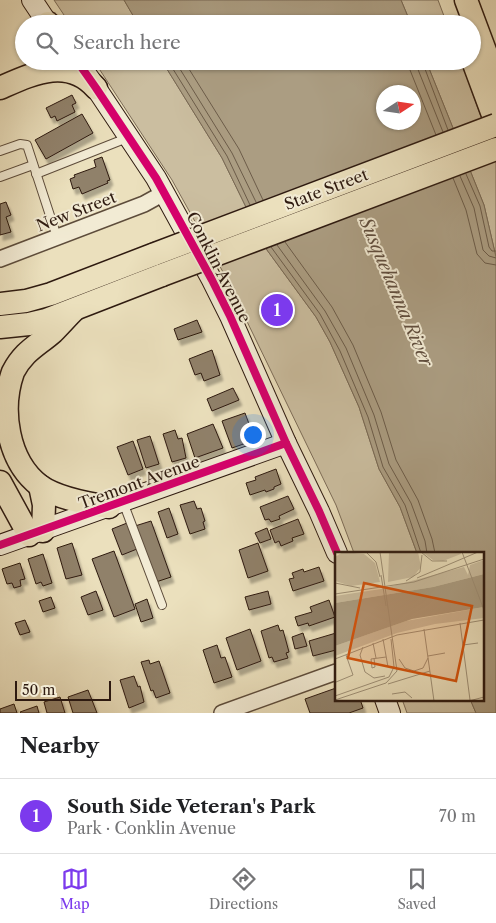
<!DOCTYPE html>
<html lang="en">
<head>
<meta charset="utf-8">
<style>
	:root { --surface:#fff; --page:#f6f6f6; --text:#202124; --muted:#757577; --line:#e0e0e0; --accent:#7c3aed }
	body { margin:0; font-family:"Libre Caslon Text",serif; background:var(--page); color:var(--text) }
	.compass { position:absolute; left:376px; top:85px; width:45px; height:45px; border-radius:50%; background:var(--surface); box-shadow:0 1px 4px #0004; rotate:78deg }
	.scale { position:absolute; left:15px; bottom:12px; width:96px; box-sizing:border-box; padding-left:5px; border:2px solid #2e1a10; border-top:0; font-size:14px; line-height:18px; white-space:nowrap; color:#2e1a10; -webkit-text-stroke:4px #f2ebd4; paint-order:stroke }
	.you { position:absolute; left:252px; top:434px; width:18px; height:18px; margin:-12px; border:4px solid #fff; border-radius:50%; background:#1a73e8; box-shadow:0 0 0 8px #1a73e833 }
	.badge { display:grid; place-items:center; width:32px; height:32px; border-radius:50%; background:var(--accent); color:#fff; font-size:16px; font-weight:700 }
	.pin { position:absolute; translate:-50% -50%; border:2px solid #fff; box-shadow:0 1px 5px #0006 }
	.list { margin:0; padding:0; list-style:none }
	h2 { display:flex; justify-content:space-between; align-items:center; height:65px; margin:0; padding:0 20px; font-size:21px }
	h2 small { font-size:16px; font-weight:400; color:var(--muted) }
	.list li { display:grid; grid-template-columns:32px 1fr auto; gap:15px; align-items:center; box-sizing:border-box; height:75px; padding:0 20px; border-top:1px solid var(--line) }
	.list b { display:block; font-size:19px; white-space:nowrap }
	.list p { margin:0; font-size:16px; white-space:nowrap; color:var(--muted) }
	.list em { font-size:16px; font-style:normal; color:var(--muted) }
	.icon { flex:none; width:28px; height:28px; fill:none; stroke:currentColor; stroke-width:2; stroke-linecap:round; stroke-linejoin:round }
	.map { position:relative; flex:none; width:496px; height:713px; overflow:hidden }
	.search { position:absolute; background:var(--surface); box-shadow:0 1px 4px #0004; left:15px; right:15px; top:15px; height:55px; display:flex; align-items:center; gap:12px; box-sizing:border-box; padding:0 18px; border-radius:28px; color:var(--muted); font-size:19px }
	.sheet { height:140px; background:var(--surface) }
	nav { display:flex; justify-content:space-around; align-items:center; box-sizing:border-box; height:70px; border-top:1px solid var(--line); background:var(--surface); font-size:14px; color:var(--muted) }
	nav a { display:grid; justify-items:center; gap:2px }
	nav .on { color:var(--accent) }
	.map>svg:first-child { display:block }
</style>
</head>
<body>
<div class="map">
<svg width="496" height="713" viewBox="0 0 496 713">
	<defs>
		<filter id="shadow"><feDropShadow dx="3" dy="5.5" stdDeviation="1" flood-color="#0004"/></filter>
	</defs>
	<rect width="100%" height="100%" fill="#ebe0bd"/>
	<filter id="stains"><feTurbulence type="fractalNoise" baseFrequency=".004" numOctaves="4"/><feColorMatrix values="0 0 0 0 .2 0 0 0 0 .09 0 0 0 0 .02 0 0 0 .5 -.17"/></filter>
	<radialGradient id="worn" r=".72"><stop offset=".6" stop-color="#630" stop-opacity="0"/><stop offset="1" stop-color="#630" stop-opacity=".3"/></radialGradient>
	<g fill="#cbbea0" stroke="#7c6c58">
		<polygon points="54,0 124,0 138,24 70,24"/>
		<polygon points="401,0 438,0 447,24 411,24"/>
		<polygon points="94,61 162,61 222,158 267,250 316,317 330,342 359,407 379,469 400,507 417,553 354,553 336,505 223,272 172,180"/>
		<polygon points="426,61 461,61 480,114 496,150 496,257 484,205"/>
		<polygon points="402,699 470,699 476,713 407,713"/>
	</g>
	<g fill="#ab9d82" stroke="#796954" fill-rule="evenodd">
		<polygon points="124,0 401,0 411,24 138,24"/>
		<path d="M162,61H426L484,205L496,257V713H476L470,699H482V553H417L400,507L379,469L359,407L330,342L316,317L267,250L222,158ZM384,92H414V122H384Z"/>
	</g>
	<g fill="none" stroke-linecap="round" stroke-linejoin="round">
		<g stroke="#6c5c49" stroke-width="1">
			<polyline points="168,61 227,156 250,205"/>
			<polyline points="175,61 232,153 256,202"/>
			<polyline points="184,61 239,149 263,200"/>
			<polyline points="408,61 410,70 436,135"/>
			<polyline points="416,61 417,67 443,132"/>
			<polyline points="422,61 448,130"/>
			<polyline points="466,174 480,206 489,247 492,251 496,251"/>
			<polyline points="460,176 474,208 483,250 489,256 496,258"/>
			<polyline points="453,178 466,210 477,254 485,263 496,265"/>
			<polyline points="285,242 332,307 353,345 381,412 396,460 418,500 432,539 435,553"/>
			<polyline points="277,245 325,311 346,348 374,415 389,464 411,503 425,541 427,553"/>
			<polyline points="271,247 320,314 340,351 368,417 383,467 405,505 421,553"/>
		</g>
	</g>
	<g fill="#90816a" stroke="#2e1a10" filter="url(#shadow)">
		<polygon points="72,95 76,103 72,105 75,112 57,121 55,116 51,118 46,108"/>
		<polygon points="82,114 93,133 46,159 35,140"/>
		<polygon points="102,157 110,180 107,181 108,183 82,194 79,187 73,189 70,179 75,177 74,175 96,167 94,160"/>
		<polygon points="6,202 11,215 6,217 11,232 0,235 0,204"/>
		<polygon points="197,320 202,332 178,340 174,329"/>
		<polygon points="212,350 220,375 204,381 201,373 195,375 189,359"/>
		<polygon points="233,388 239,400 212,411 207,399"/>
		<polygon points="245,413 255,440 232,448 222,421"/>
		<polygon points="213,424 223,448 195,458 187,434"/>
		<polygon points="175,430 178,439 182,438 186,458 172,462 163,434"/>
		<polygon points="150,436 159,464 146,468 137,440"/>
		<polygon points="133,441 143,469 128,475 117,447"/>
		<polygon points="276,469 281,484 274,487 274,489 266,492 265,490 250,495 246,483 256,480 255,477"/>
		<polygon points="288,496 294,509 279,516 280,519 271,522 269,519 265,520 260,507"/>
		<polygon points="194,501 197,509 201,508 205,521 203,522 205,529 190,534 180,505"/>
		<polygon points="169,508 178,534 167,538 158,512"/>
		<polygon points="298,519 304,534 292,538 293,541 281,546 279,541 275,543 270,530"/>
		<polygon points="151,521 171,577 156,582 135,526"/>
		<polygon points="127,523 137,549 122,555 112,529"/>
		<polygon points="267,528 271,539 260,543 255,533"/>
		<polygon points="72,543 82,575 66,579 57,548"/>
		<polygon points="258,543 268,571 248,578 239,550"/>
		<polygon points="114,551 135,609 114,617 92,559"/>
		<polygon points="43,554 52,583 43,586 41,582 36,584 28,559"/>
		<polygon points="20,563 25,579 20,580 21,586 14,588 12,583 7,584 2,569"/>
		<polygon points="319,567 324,581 293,591 289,579 294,578 292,573 303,569 304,572"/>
		<polygon points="96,591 103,610 88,615 81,597"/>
		<polygon points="268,591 271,604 249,610 245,597"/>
		<polygon points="51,597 55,608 43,612 39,601"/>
		<polygon points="147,599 153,618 141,622 135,604"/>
		<polygon points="329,600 335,617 309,626 308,623 298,626 295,617 312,612 310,607"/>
		<polygon points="25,620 30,632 20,635 15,623"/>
		<polygon points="278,625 280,631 283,630 289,652 286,653 288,658 274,662 272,657 269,658 261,631"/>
		<polygon points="250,629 261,661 237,670 226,638"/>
		<polygon points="303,633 307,646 295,649 292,637"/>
		<polygon points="336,633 336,650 313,656 309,641"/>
		<polygon points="217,645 221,658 225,657 232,677 214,683 203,650"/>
		<polygon points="149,660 150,664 159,661 170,693 156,698 153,690 151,691 141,662"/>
		<polygon points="134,676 138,687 140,686 144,702 129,708 120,680"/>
		<polygon points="336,688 336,699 360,699 363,708 349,713 310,713 305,699"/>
		<polygon points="88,690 97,713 73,713 68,697"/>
		<polygon points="60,697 65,713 47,713 44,702"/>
		<polygon points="14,704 17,713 0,713 0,709"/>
		<polygon points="37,706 39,713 21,713 20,712"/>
	</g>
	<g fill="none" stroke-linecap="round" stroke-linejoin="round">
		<defs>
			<g id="lane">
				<polyline points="0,151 20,144 27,145 57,237"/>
				<polyline points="36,174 127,138"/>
				<polyline points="0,177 33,165"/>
				<polyline points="123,502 162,605"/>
			</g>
			<g id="street">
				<polyline points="0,259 144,204 164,193"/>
				<polyline points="222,713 336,672"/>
			</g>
			<g id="secondary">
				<polyline points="32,0 48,24"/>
				<polyline points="77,61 96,88 156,178 212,280 230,316 286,443 319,511 337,553"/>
				<polyline points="0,545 286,443"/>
				<polyline points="385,699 390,713"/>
			</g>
			<g id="primary">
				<polyline points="466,0 496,80"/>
				<polyline points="48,23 48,24"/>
				<polyline points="473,61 496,123"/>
				<path d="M0,88C32,74 68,56 96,88"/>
				<polyline points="0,304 26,301 51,294 155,254"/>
				<path d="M74,310C67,317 60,325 53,332C37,346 24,351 13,372C0,409 7,461 40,486C57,498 89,504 109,507"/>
				<polyline points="0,327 29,324 46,320 162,275"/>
				<polyline points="0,482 29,535"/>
				<polyline points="40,486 44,505 43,531"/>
			</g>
		</defs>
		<use href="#lane" stroke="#5d4c3b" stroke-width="10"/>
		<use href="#street" stroke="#5d4c3b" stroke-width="18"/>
		<use href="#secondary" stroke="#2e1a10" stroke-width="22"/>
		<use href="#primary" stroke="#2e1a10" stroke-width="25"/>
		<use href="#lane" stroke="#f2ebd4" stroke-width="8"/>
		<use href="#street" stroke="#f2ebd4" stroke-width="15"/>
		<use href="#secondary" stroke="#f2ebd4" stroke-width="20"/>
		<use href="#primary" stroke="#ebe0bd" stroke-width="22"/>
		<defs>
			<g id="primary-bridge">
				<polyline points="155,254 496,125"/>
				<polyline points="162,275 496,149"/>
			</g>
		</defs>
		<use href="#primary-bridge" stroke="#2e1a10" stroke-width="25" stroke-linecap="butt"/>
		<use href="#primary-bridge" stroke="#ebe0bd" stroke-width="22"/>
		<defs>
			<g id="cycleway">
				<polyline points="77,61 96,88 156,178 212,280 230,316 286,443 319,511 337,553"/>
				<polyline points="0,545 286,443"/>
			</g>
		</defs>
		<use href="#cycleway" stroke="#f2ebd4" stroke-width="11"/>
		<use href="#cycleway" stroke="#d6006c" stroke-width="8"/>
	</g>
	<g text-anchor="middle" stroke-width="4" stroke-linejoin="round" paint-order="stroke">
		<g font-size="16" fill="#2e1a10" stroke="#f2ebd4">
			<text transform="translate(326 189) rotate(-21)" y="6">State Street</text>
			<text transform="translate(76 211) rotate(-21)" y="6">New Street</text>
			<text transform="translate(219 267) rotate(63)" y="6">Conklin Avenue</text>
			<text transform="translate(139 482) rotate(-20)" y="6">Tremont Avenue</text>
		</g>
		<g font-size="18" font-style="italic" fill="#604e3e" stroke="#f2ebd4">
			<text transform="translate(396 292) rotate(67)" y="6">Susquehanna River</text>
		</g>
	</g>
	<g transform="translate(335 552)">
		<rect width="149" height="149" fill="#ebe0bd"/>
		<path d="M8,0L29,2L40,11L45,30L16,34L0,29V5ZM54,0H83L86,15L78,25L53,30ZM87,0H125L126,2L108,9L98,8ZM149,8V22L141,24L98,35L0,51V44L46,37L129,15L133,23L135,13ZM149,55V66L100,72L62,81L0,104V94L71,69Z" fill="#cbbea0"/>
		<path d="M149,22V55L77,67L0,94V51L98,35Z" fill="#ab9d82"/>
		<path fill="none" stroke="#9f9178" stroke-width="1" d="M31,0L41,10L45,25M86,0L97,9H112M127,0L149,58M46,23L51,54M82,26L143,0M71,29L85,20L87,3M0,31L25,36M0,42L79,30L149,7M125,71L135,148M89,77L99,149M48,87L53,115M38,91L41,106M128,93L143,91M28,95L25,103L30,120L39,126L50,124M93,104L110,101M39,106L40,115L37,116L36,107L51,105M0,107L62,83L149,68M64,107L70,116L79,119L88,116L93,106M1,130L18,123L11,103M53,132L95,119M57,142L70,140L77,146M0,144L54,125L59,115L56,87M0,148L51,131L62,119L45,0M134,149L149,145"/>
		<path fill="#d5530c" fill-opacity="0.15" stroke="#d5530c" stroke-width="2.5" d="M29,31L137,54L121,129L13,106Z"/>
		<rect width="149" height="149" fill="none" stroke="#2e1a10" stroke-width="2.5"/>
	</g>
	<rect width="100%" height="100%" filter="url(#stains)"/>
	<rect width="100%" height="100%" fill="url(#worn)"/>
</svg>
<svg class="compass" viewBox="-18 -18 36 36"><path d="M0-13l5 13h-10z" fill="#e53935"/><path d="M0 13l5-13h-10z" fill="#757577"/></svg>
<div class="scale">50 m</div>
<div class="you"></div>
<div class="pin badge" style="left:277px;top:310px">1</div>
<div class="search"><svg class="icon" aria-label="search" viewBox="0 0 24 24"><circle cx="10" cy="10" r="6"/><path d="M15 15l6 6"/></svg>Search here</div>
</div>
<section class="sheet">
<h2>Nearby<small></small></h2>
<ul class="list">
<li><span class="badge">1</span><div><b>South Side Veteran's Park</b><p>Park · Conklin Avenue</p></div><em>70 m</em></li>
</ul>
</section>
<nav>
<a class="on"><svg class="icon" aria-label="map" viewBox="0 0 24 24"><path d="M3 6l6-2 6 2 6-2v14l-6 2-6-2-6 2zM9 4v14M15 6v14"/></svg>Map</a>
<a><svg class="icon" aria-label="directions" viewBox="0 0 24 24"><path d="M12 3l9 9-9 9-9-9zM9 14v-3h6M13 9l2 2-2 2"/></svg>Directions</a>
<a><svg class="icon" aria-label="saved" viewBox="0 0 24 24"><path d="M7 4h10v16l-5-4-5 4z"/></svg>Saved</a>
</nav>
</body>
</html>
